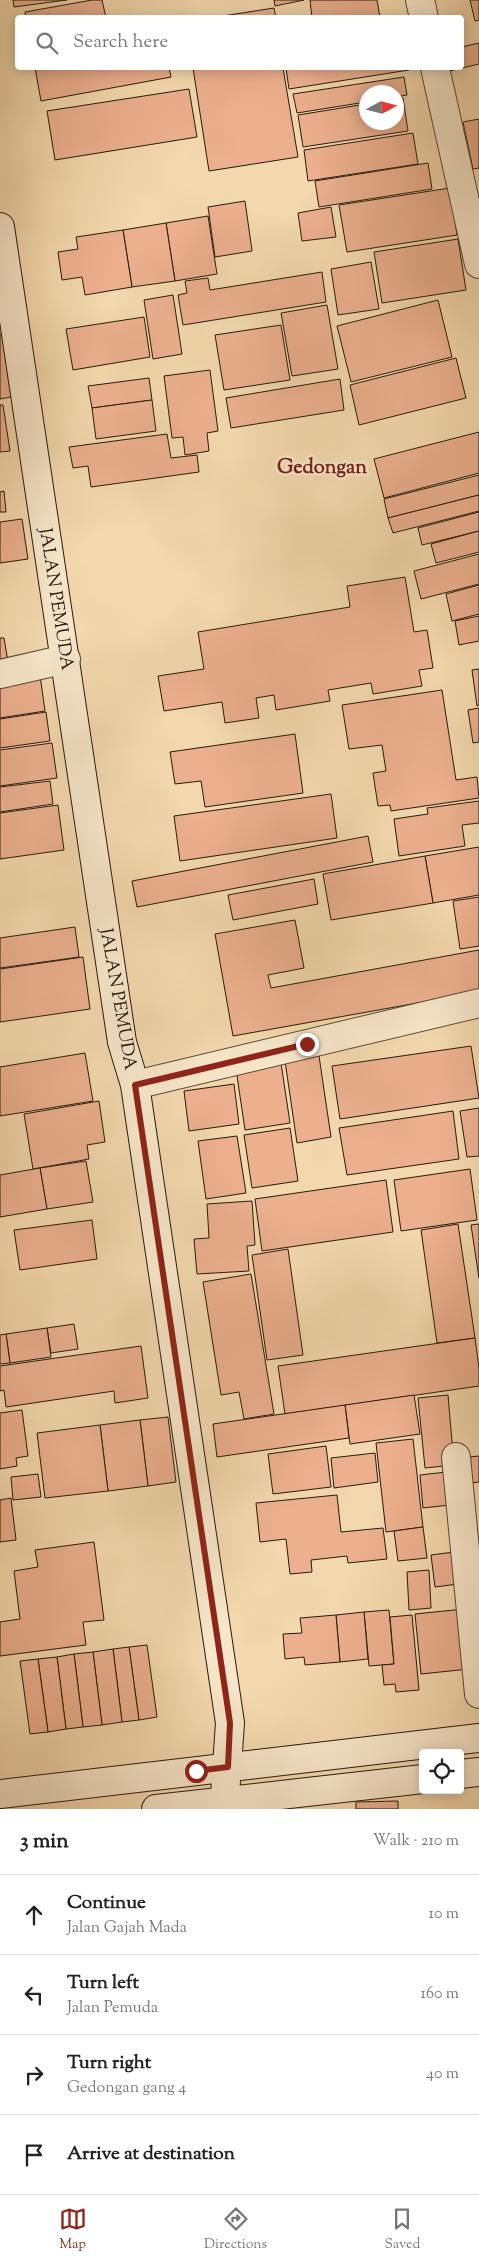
<!DOCTYPE html>
<html lang="en">
<head>
<meta charset="utf-8">
<style>
	:root { --surface:#fff; --page:#f2f2f2; --text:#222; --muted:#767676; --line:#e0e0e0; --accent:#8f2418 }
	body { margin:0; font-family:"Sorts Mill Goudy",serif; background:var(--page); color:var(--text) }
	.controls { position:absolute; right:15px; bottom:15px; display:grid; overflow:hidden; border-radius:5px; box-shadow:0 2px 12px #0003 }
	.controls button { width:45px; height:45px; display:grid; place-items:center; padding:0; border:0; border-bottom:1px solid var(--line); background:var(--surface); color:var(--text); font:25px sans-serif }
	.compass { position:absolute; left:359px; top:85px; width:45px; height:45px; border-radius:50%; background:var(--surface); box-shadow:0 2px 12px #0003; rotate:83deg }
	.stop { position:absolute; width:15px; height:15px; margin:-11px; border:4px solid #8f2418; border-radius:50%; background:#fff }
	.stop.end { background:#8f2418; border-color:#fff; box-shadow:0 1px 5px #0008 }
	.list { margin:0; padding:0; list-style:none }
	h2 { display:flex; justify-content:space-between; align-items:center; height:65px; margin:0; padding:0 20px; font-size:21px }
	h2 small { font-size:16px; font-weight:400; color:var(--muted) }
	.list li { display:grid; grid-template-columns:32px 1fr auto; gap:15px; align-items:center; box-sizing:border-box; height:80px; padding:0 20px; border-top:1px solid var(--line) }
	.list b { display:block; font-size:19px; white-space:nowrap }
	.list p { margin:0; font-size:16px; white-space:nowrap; color:var(--muted) }
	.list em { font-size:16px; font-style:normal; color:var(--muted) }
	.icon { flex:none; width:28px; height:28px; fill:none; stroke:currentColor; stroke-width:2; stroke-linecap:round; stroke-linejoin:round }
	.map { position:relative; flex:none; width:479px; height:1809px; overflow:hidden }
	.search { position:absolute; background:var(--surface); box-shadow:0 2px 12px #0003; left:15px; right:15px; top:15px; height:55px; display:flex; align-items:center; gap:12px; box-sizing:border-box; padding:0 18px; border-radius:5px; color:var(--muted); font-size:19px }
	.sheet { height:385px; background:var(--surface) }
	nav { display:flex; justify-content:space-around; align-items:center; box-sizing:border-box; height:70px; border-top:1px solid var(--line); background:var(--surface); font-size:14px; color:var(--muted) }
	nav a { display:grid; justify-items:center; gap:2px }
	nav .on { color:var(--accent) }
	.map>svg:first-child { display:block }
</style>
</head>
<body>
<div class="map">
<svg width="479" height="1809" viewBox="0 0 479 1809">
	<rect width="100%" height="100%" fill="#f3d8ad"/>
	<filter id="stains"><feTurbulence type="fractalNoise" baseFrequency=".004" numOctaves="4"/><feColorMatrix values="0 0 0 0 .2 0 0 0 0 .09 0 0 0 0 .02 0 0 0 .5 -.17"/></filter>
	<radialGradient id="worn" r=".72"><stop offset=".6" stop-color="#630" stop-opacity="0"/><stop offset="1" stop-color="#630" stop-opacity=".3"/></radialGradient>
	<g fill="#ecb08f" stroke="#271a10">
		<polygon points="13,0 67,0 14,7"/>
		<polygon points="92,0 102,0 106,18 26,18 25,12"/>
		<polygon points="274,0 304,0 275,6"/>
		<polygon points="310,0 377,0 380,18 312,18"/>
		<polygon points="470,0 479,0 479,20 475,21"/>
		<polygon points="274,8 276,18 210,18"/>
		<polygon points="479,43 479,64 441,73 439,68 462,68 462,47"/>
		<polygon points="35,68 169,68 171,77 41,101"/>
		<polygon points="193,68 283,68 298,157 209,171"/>
		<polygon points="286,68 408,68 409,70 289,89"/>
		<polygon points="404,77 407,95 396,97 396,92 366,92 366,102 297,113 293,94"/>
		<polygon points="189,89 197,137 55,160 47,111"/>
		<polygon points="403,98 408,131 303,147 298,115 366,104 366,122 396,122 396,99"/>
		<polygon points="479,119 479,168 473,169 463,122"/>
		<polygon points="413,133 418,164 308,181 304,150"/>
		<polygon points="428,163 432,189 319,207 315,181"/>
		<polygon points="450,188 457,235 347,252 339,205"/>
		<polygon points="245,201 252,251 215,257 208,207"/>
		<polygon points="331,207 336,237 302,241 298,213"/>
		<polygon points="208,216 217,274 175,281 166,223"/>
		<polygon points="166,223 175,281 132,287 123,230"/>
		<polygon points="123,230 132,287 85,295 82,277 62,280 58,252 78,249 76,237"/>
		<polygon points="458,239 466,290 382,303 374,252"/>
		<polygon points="371,262 379,309 338,315 331,269"/>
		<polygon points="322,272 326,302 183,325 178,295 187,293 185,281 208,278 210,290"/>
		<polygon points="173,295 182,354 153,359 144,300"/>
		<polygon points="438,300 452,357 351,382 337,326"/>
		<polygon points="327,305 338,369 292,376 281,313"/>
		<polygon points="144,317 150,357 73,370 66,329"/>
		<polygon points="281,325 290,380 224,390 215,335"/>
		<polygon points="0,334 2,334 11,397 0,399"/>
		<polygon points="456,358 466,398 359,425 350,385"/>
		<polygon points="210,370 218,431 207,433 209,451 185,455 183,437 172,438 164,376"/>
		<polygon points="149,378 152,400 92,408 88,386"/>
		<polygon points="340,379 344,410 231,428 226,398"/>
		<polygon points="152,400 156,431 96,439 92,408"/>
		<polygon points="0,405 3,405 10,451 0,452"/>
		<polygon points="479,432 479,473 384,498 374,459"/>
		<polygon points="167,434 171,458 197,455 199,472 91,487 88,466 73,468 69,447"/>
		<polygon points="479,475 479,495 388,518 384,499"/>
		<polygon points="4,491 6,512 0,512 0,492"/>
		<polygon points="479,495 479,511 393,533 388,518"/>
		<polygon points="479,512 479,531 422,545 418,528"/>
		<polygon points="22,519 28,559 0,563 0,522"/>
		<polygon points="479,531 479,552 436,563 431,544"/>
		<polygon points="479,554 479,584 421,599 414,571"/>
		<polygon points="405,577 414,632 427,630 433,668 419,670 422,686 373,694 371,683 328,690 330,701 276,710 274,695 256,698 259,718 225,723 222,702 164,711 158,676 204,669 198,632 350,607 347,586"/>
		<polygon points="479,585 479,614 452,621 446,594"/>
		<polygon points="479,616 479,641 459,645 455,621"/>
		<polygon points="0,638 4,638 8,662 0,663"/>
		<polygon points="479,669 479,705 477,706 472,670"/>
		<polygon points="40,675 45,711 0,718 0,681"/>
		<polygon points="442,690 456,780 477,777 479,798 391,811 390,805 378,806 373,773 386,771 382,745 349,749 342,705"/>
		<polygon points="479,708 479,742 473,743 468,710"/>
		<polygon points="46,712 50,741 0,748 0,719"/>
		<polygon points="295,734 303,793 205,807 201,781 175,784 170,752"/>
		<polygon points="52,743 57,778 0,786 0,750"/>
		<polygon points="50,781 53,804 0,812 0,787"/>
		<polygon points="331,794 337,838 180,861 174,816"/>
		<polygon points="479,801 479,823 462,825 465,846 399,856 394,819 428,814 427,808"/>
		<polygon points="58,805 64,850 0,859 0,813"/>
		<polygon points="368,836 373,862 137,907 132,881"/>
		<polygon points="479,847 479,895 433,903 425,856"/>
		<polygon points="425,856 433,903 331,920 323,874"/>
		<polygon points="314,879 318,904 233,920 228,895"/>
		<polygon points="479,897 479,946 460,949 453,901"/>
		<polygon points="295,920 304,968 268,975 271,988 479,950 479,992 233,1036 215,934"/>
		<polygon points="75,927 79,957 0,968 0,938"/>
		<polygon points="83,957 90,1009 0,1022 0,969"/>
		<polygon points="471,1046 479,1098 340,1119 332,1066"/>
		<polygon points="85,1053 93,1101 0,1116 0,1067"/>
		<polygon points="319,1056 331,1137 297,1143 285,1061"/>
		<polygon points="281,1063 290,1123 245,1130 236,1069"/>
		<polygon points="234,1084 239,1124 189,1131 184,1091"/>
		<polygon points="99,1101 105,1142 87,1145 89,1159 33,1169 24,1114"/>
		<polygon points="479,1108 479,1156 467,1157 460,1111"/>
		<polygon points="453,1111 459,1159 347,1175 339,1128"/>
		<polygon points="290,1128 298,1181 252,1188 244,1135"/>
		<polygon points="237,1136 246,1193 206,1199 198,1141"/>
		<polygon points="86,1161 93,1202 47,1209 40,1168"/>
		<polygon points="40,1168 47,1209 0,1217 0,1175"/>
		<polygon points="470,1169 477,1220 401,1231 394,1180"/>
		<polygon points="386,1180 393,1232 262,1251 255,1199"/>
		<polygon points="252,1201 255,1245 247,1246 249,1271 197,1274 194,1239 209,1238 207,1204"/>
		<polygon points="92,1220 97,1259 20,1270 14,1230"/>
		<polygon points="458,1224 475,1338 437,1343 421,1230"/>
		<polygon points="479,1224 479,1278 471,1225"/>
		<polygon points="288,1249 303,1355 267,1360 252,1255"/>
		<polygon points="251,1274 274,1414 244,1419 239,1392 221,1395 203,1282"/>
		<polygon points="74,1324 78,1349 51,1353 47,1328"/>
		<polygon points="47,1328 51,1357 10,1363 6,1334"/>
		<polygon points="6,1334 10,1363 0,1364 0,1335"/>
		<polygon points="475,1338 479,1368 479,1386 285,1414 278,1366"/>
		<polygon points="141,1346 148,1398 115,1403 114,1391 6,1407 4,1390 0,1391 0,1366"/>
		<polygon points="414,1395 420,1434 350,1444 345,1405"/>
		<polygon points="448,1395 454,1465 425,1468 418,1398"/>
		<polygon points="345,1405 349,1438 217,1457 213,1424"/>
		<polygon points="22,1410 28,1456 16,1458 17,1466 0,1469 0,1413"/>
		<polygon points="168,1417 176,1482 148,1486 140,1420"/>
		<polygon points="140,1420 148,1486 108,1491 100,1425"/>
		<polygon points="100,1425 108,1491 45,1498 37,1433"/>
		<polygon points="413,1439 423,1527 386,1532 376,1443"/>
		<polygon points="326,1446 331,1487 273,1494 268,1454"/>
		<polygon points="375,1453 378,1482 334,1488 331,1458"/>
		<polygon points="479,1456 479,1482 471,1483 468,1457"/>
		<polygon points="455,1471 459,1504 423,1508 420,1475"/>
		<polygon points="38,1474 41,1497 13,1500 11,1477"/>
		<polygon points="337,1495 341,1532 383,1528 387,1559 348,1563 347,1556 311,1560 312,1572 290,1574 286,1539 260,1542 256,1503"/>
		<polygon points="11,1498 16,1540 0,1542 0,1500"/>
		<polygon points="423,1527 427,1558 398,1561 394,1531"/>
		<polygon points="94,1542 104,1620 83,1622 86,1645 0,1656 0,1622 20,1619 14,1571 38,1567 35,1550"/>
		<polygon points="462,1551 466,1583 435,1587 431,1555"/>
		<polygon points="429,1570 431,1608 409,1610 407,1572"/>
		<polygon points="464,1609 469,1669 421,1674 415,1614"/>
		<polygon points="389,1610 394,1664 369,1666 364,1612"/>
		<polygon points="364,1612 368,1659 340,1662 336,1615"/>
		<polygon points="336,1615 340,1662 305,1665 304,1657 285,1659 283,1634 302,1633 300,1618"/>
		<polygon points="412,1615 419,1690 396,1692 395,1684 384,1685 382,1665 394,1664 390,1617"/>
		<polygon points="147,1645 157,1717 139,1720 129,1647"/>
		<polygon points="129,1647 139,1720 122,1722 113,1649"/>
		<polygon points="113,1649 122,1722 102,1725 93,1652"/>
		<polygon points="93,1652 102,1725 83,1727 74,1654"/>
		<polygon points="74,1654 83,1727 66,1729 57,1657"/>
		<polygon points="57,1657 66,1729 48,1732 38,1659"/>
		<polygon points="38,1659 48,1732 30,1734 20,1661"/>
		<polygon points="398,1801 398,1809 356,1809 356,1802"/>
	</g>
	<g fill="none" stroke-linecap="round" stroke-linejoin="round">
		<defs>
			<g id="street">
				<polyline points="420,0 424,18"/>
				<polyline points="435,68 479,264"/>
				<polyline points="0,674 66,659"/>
				<polyline points="135,1085 479,1003"/>
				<polyline points="456,1457 479,1694"/>
			</g>
			<g id="secondary">
				<polyline points="0,227 122,1042 135,1085 230,1723 224,1809"/>
				<polyline points="460,1774 479,1772"/>
				<polyline points="0,1794 479,1738"/>
				<polyline points="156,1809 423,1779"/>
			</g>
		</defs>
		<use href="#street" stroke="#5a4a37" stroke-width="30"/>
		<use href="#secondary" stroke="#271a10" stroke-width="30"/>
		<use href="#street" stroke="#f7e6ca" stroke-width="28"/>
		<use href="#secondary" stroke="#f7e6ca" stroke-width="28"/>
	</g>
	<g fill="none" stroke-linecap="round" stroke-linejoin="round">
		<polyline stroke="#8f2418" stroke-width="6" points="196,1771 228,1767 230,1723 135,1085 307,1044"/>
	</g>
	<g text-anchor="middle" stroke-width="4.5" stroke-linejoin="round" paint-order="stroke">
		<g font-size="18" fill="#271a10" stroke="#f7e6ca">
			<text transform="translate(57 599) rotate(81)" y="6">JALAN PEMUDA</text>
			<text transform="translate(119 999) rotate(80)" y="6">JALAN PEMUDA</text>
		</g>
		<g font-size="20" font-weight="bold" fill="#7a1f14" stroke="#f7e6ca">
			<text x="322" y="473">Gedongan</text>
		</g>
	</g>
	<rect width="100%" height="100%" filter="url(#stains)"/>
	<rect width="100%" height="100%" fill="url(#worn)"/>
</svg>
<div class="controls">
<button><svg class="icon" aria-label="locate" viewBox="0 0 24 24"><circle cx="12" cy="12" r="6"/><path d="M12 2v4M12 18v4M2 12h4M18 12h4"/></svg></button>
</div>
<svg class="compass" viewBox="-18 -18 36 36"><path d="M0-13l5 13h-10z" fill="#e53935"/><path d="M0 13l5-13h-10z" fill="#767676"/></svg>
<div class="stop" style="left:196px;top:1771px"></div>
<div class="stop end" style="left:307px;top:1044px"></div>
<div class="search"><svg class="icon" aria-label="search" viewBox="0 0 24 24"><circle cx="10" cy="10" r="6"/><path d="M15 15l6 6"/></svg>Search here</div>
</div>
<section class="sheet">
<h2>3 min<small>Walk · 210 m</small></h2>
<ul class="list">
<li><svg class="icon" aria-label="ahead" viewBox="0 0 24 24"><path d="M12 20V5M6 11l6-6 6 6"/></svg><div><b>Continue</b><p>Jalan Gajah Mada</p></div><em>10 m</em></li>
<li><svg class="icon" aria-label="left" viewBox="0 0 24 24"><path d="M17 20v-9H6M10 6l-5 5 5 5"/></svg><div><b>Turn left</b><p>Jalan Pemuda</p></div><em>160 m</em></li>
<li><svg class="icon" aria-label="right" viewBox="0 0 24 24"><path d="M7 20v-9h11M14 6l5 5-5 5"/></svg><div><b>Turn right</b><p>Gedongan gang 4</p></div><em>40 m</em></li>
<li><svg class="icon" aria-label="arrive" viewBox="0 0 24 24"><path d="M6 21V4h12l-3 4 3 4H6"/></svg><div><b>Arrive at destination</b></div></li>
</ul>
</section>
<nav>
<a class="on"><svg class="icon" aria-label="map" viewBox="0 0 24 24"><path d="M3 6l6-2 6 2 6-2v14l-6 2-6-2-6 2zM9 4v14M15 6v14"/></svg>Map</a>
<a><svg class="icon" aria-label="directions" viewBox="0 0 24 24"><path d="M12 3l9 9-9 9-9-9zM9 14v-3h6M13 9l2 2-2 2"/></svg>Directions</a>
<a><svg class="icon" aria-label="saved" viewBox="0 0 24 24"><path d="M7 4h10v16l-5-4-5 4z"/></svg>Saved</a>
</nav>
</body>
</html>
